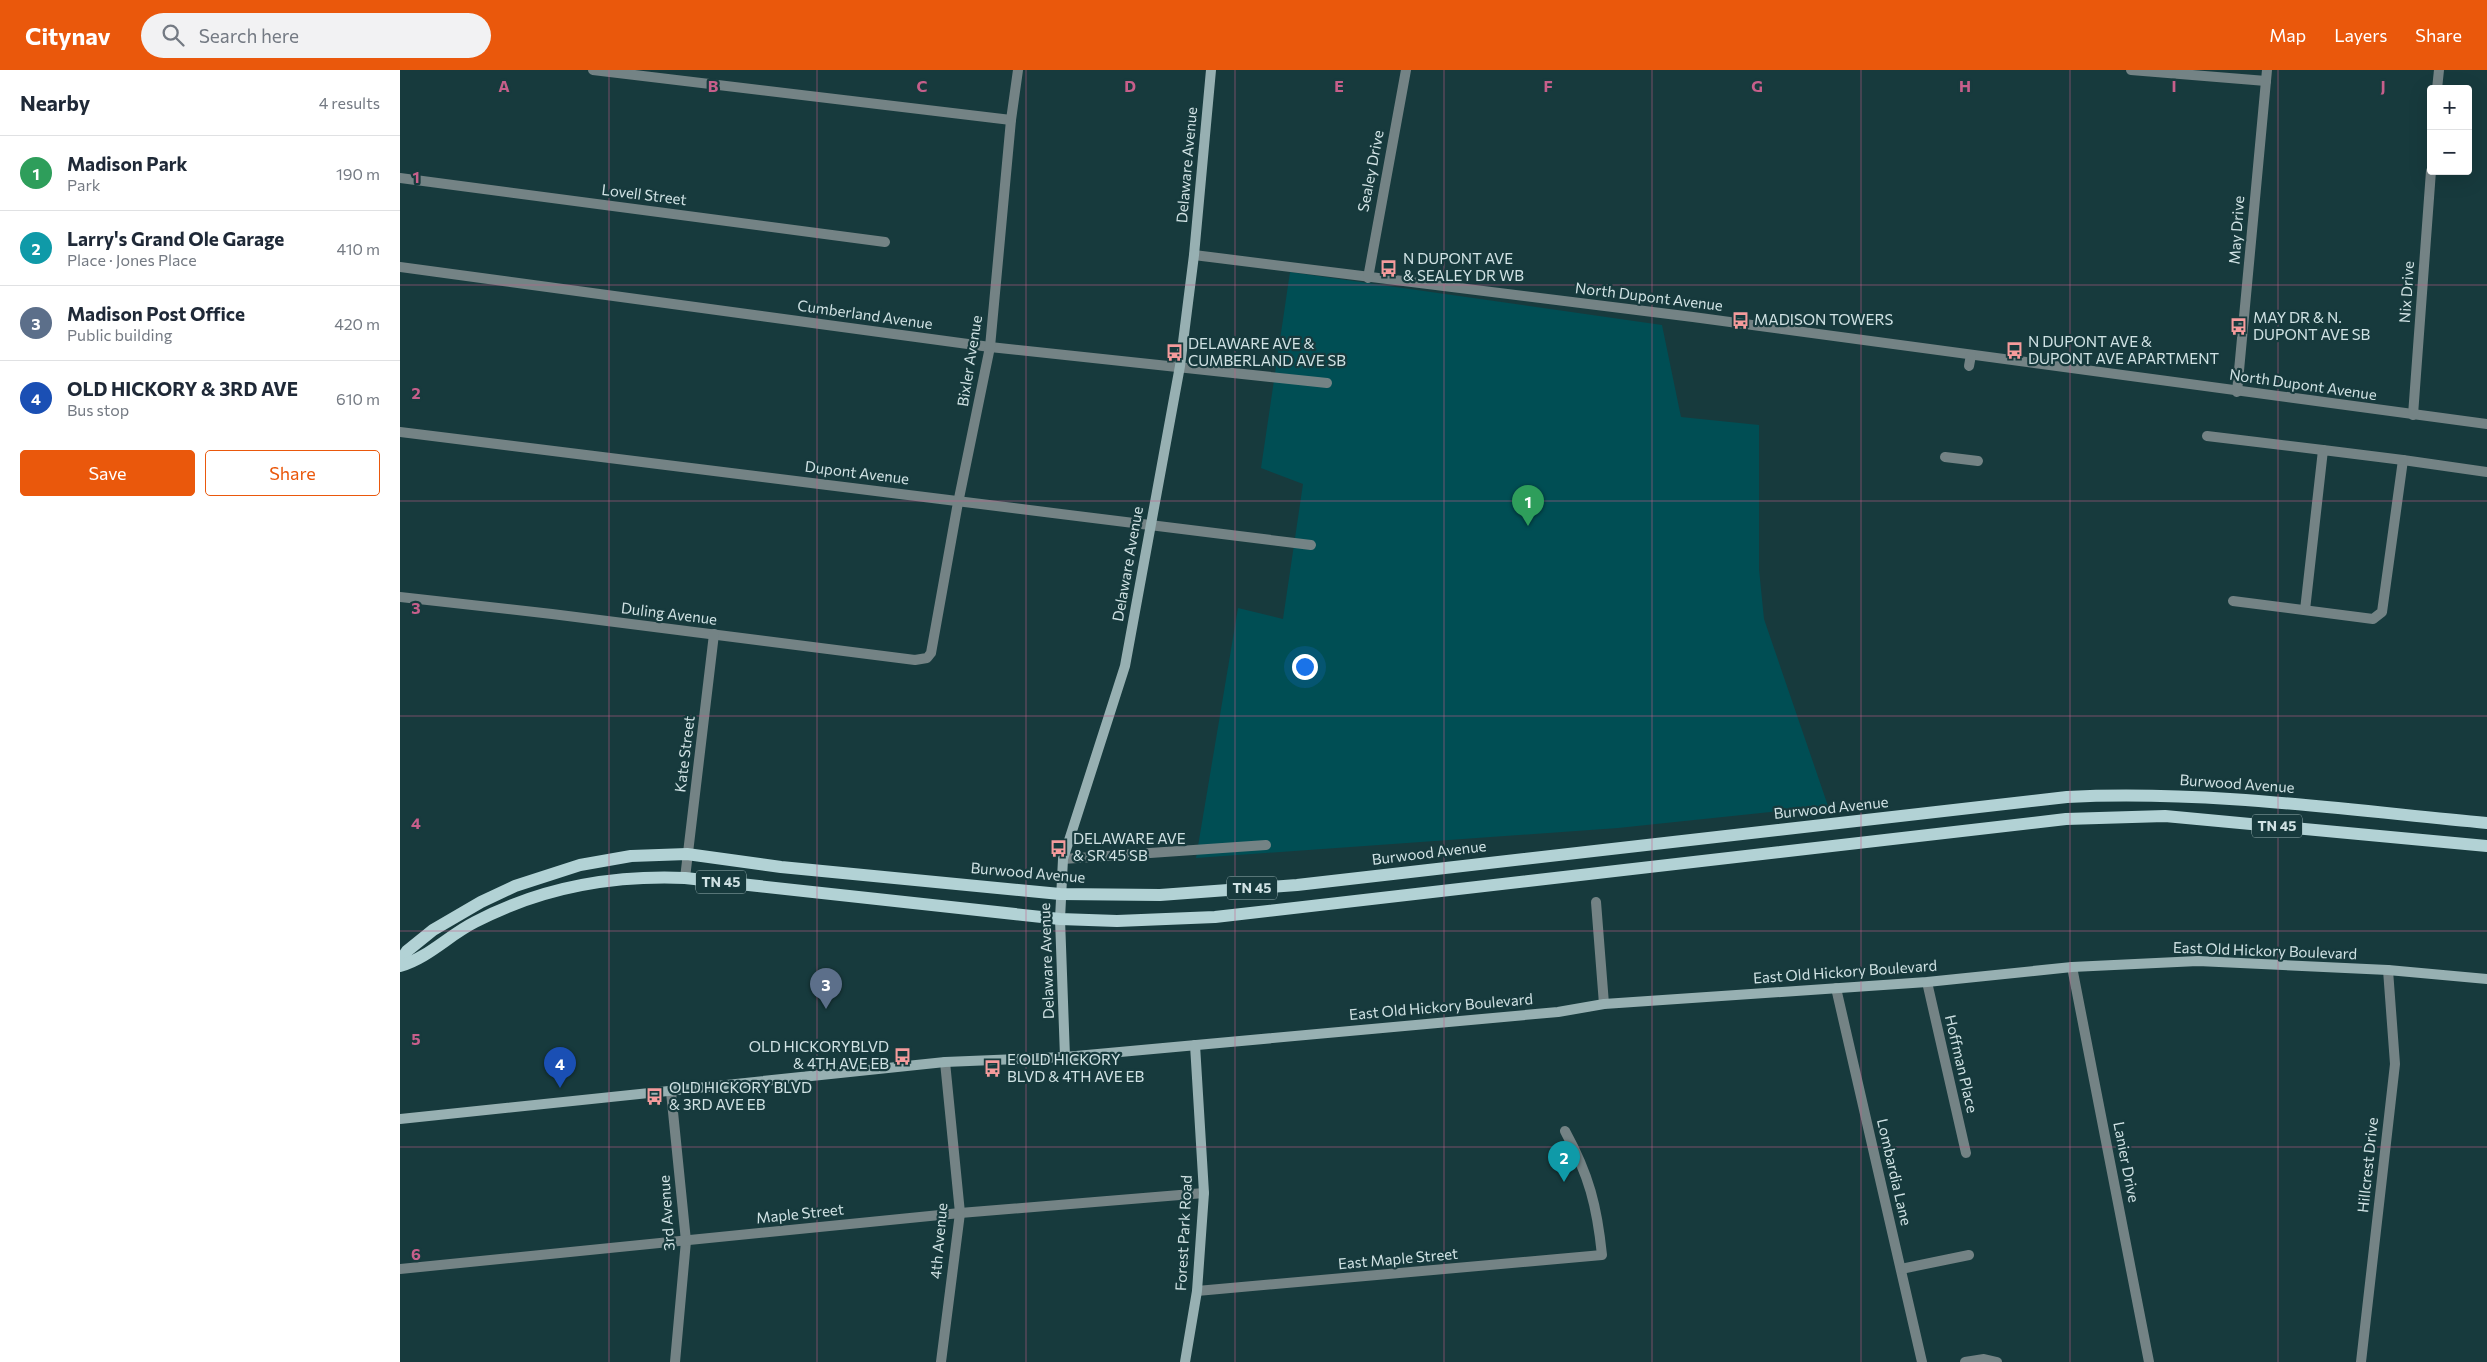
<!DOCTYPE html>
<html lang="en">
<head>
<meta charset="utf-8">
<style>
	:root { --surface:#fff; --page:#f2f2f3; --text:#1f2937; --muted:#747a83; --line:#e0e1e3; --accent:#ea580c }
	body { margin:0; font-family:Commissioner,sans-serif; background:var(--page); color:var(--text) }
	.controls { position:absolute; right:15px; top:15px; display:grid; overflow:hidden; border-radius:5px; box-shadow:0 5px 20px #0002 }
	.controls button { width:45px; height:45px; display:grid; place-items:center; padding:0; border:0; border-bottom:1px solid var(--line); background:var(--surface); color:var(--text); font:25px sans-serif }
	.you { position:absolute; left:904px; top:596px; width:18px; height:18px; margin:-12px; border:4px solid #fff; border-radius:50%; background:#1a73e8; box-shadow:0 0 0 8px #1a73e833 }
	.badge { display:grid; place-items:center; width:32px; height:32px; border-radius:50%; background:var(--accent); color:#fff; font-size:16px; font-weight:700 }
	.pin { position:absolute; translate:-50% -41px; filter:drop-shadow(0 1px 2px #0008) }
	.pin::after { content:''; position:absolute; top:26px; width:18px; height:15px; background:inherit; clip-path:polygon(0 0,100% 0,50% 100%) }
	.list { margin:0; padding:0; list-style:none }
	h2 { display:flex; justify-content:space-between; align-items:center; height:65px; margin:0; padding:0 20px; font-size:21px }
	h2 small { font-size:16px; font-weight:400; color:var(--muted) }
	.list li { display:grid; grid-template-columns:32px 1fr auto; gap:15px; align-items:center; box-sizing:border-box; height:75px; padding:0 20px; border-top:1px solid var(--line) }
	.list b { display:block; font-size:19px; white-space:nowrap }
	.list p { margin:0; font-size:16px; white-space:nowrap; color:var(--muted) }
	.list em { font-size:16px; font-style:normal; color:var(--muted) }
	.actions { display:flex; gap:10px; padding:15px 20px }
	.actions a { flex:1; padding:11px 0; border:1px solid var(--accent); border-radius:5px; text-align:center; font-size:18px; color:var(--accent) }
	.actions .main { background:var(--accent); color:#fff }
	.icon { flex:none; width:28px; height:28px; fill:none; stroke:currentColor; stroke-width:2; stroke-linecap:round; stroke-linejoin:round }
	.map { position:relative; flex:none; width:2087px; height:1292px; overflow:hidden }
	header { display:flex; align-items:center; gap:30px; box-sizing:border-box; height:70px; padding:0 25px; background:var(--accent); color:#fff }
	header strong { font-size:24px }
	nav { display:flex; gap:28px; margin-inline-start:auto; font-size:18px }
	.search { width:350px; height:45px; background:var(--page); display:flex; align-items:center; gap:12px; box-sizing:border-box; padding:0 18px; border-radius:28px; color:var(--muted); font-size:19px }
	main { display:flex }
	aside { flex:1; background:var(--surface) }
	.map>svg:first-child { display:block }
</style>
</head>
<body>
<header>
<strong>Citynav</strong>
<div class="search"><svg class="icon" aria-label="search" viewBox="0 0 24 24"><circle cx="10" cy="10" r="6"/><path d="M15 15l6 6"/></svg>Search here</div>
<nav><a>Map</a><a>Layers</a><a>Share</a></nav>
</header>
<main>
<aside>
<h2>Nearby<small>4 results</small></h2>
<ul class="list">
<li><span class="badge" style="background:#2e9e5b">1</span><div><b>Madison Park</b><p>Park</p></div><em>190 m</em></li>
<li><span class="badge" style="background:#0f9aa8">2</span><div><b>Larry's Grand Ole Garage</b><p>Place · Jones Place</p></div><em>410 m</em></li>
<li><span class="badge" style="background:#5c6f8a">3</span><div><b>Madison Post Office</b><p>Public building</p></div><em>420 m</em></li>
<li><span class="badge" style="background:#1a4fb4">4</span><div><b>OLD HICKORY &amp; 3RD AVE</b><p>Bus stop</p></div><em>610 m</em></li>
</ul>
<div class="actions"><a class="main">Save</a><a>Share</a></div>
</aside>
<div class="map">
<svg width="2087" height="1292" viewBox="0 0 2087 1292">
	<rect width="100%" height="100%" fill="#173a3d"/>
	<polygon fill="#004e54" points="890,202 1262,255 1281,347 1359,355 1359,499 1364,549 1428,736 1218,758 796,788 838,538 883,549 903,414 861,398"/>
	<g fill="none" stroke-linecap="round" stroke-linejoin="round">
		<g stroke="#748385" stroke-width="10">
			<polyline points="193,0 611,50"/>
			<polyline points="1731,0 1866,11"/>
			<polyline points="2037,19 2039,0"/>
			<polyline points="0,108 485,172"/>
			<polyline points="794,185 1293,247 2087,354"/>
			<polyline points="0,197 590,277 927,313"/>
			<polyline points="968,208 1006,0"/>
			<polyline points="1569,296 1571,285"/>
			<polyline points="1837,322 1867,0"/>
			<polyline points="2013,345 2031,101"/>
			<polyline points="0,362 911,475"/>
			<polyline points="1807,366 1923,380"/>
			<polyline points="1545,387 1578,391"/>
			<polyline points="0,527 152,544 515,590 527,588 531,583 557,438 590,277 611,50 618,0"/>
			<polyline points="1833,531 1973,549 1982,542 2003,390 2087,402"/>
			<polyline points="1905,540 1923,380 2003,390"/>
			<polyline points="663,789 866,775"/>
			<polyline points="285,808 314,564"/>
			<polyline points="1196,832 1204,934"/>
			<polyline points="1672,897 1749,1292"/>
			<polyline points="1527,912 1566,1083"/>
			<polyline points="1436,918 1522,1292"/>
			<polyline points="271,1022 286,1171 275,1292"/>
			<polyline points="0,1199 560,1143 804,1123"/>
			<polyline points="1501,1199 1569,1185"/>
			<path d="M797,1221L1202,1185C1197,1136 1189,1105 1165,1061"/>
			<polyline points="541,1292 560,1143 545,992"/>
			<polyline points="1565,1292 1584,1289 1597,1292"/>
			<polyline points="1961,1292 1995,994 1988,900"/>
		</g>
		<g stroke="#97b0b2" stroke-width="10">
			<polyline points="665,987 660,849 663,789 725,596 780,296 794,185 811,0"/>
			<polyline points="0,1049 545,992 665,987 1158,942 1204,934 1527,912 1672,897 1798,891 1988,900 2087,909"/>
			<polyline points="785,1292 797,1221 804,1123 795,975"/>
		</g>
		<g stroke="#b2d2d5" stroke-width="12">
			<path d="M0,891L7,881L33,860L81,832L115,816L180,795L231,786L287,784L381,797L660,824L760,825L897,815L1667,727C1807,720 1947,740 2087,753"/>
			<path d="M0,896C28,888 49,865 75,852C140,818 212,805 285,808L660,849L717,851L815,847L1666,749L1765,746L2087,776"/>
		</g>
	</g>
	<path fill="none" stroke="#c75f8b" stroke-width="1" stroke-opacity="0.55" d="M209,0V1292M417,0V1292M626,0V1292M835,0V1292M1044,0V1292M1252,0V1292M1461,0V1292M1670,0V1292M1878,0V1292M0,215H2087M0,431H2087M0,646H2087M0,861H2087M0,1077H2087"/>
	<defs>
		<symbol id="bus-bare" viewBox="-9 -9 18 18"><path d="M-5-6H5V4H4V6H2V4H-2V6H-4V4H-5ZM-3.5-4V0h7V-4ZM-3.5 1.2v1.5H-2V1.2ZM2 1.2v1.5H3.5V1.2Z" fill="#f59b9c" stroke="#173a3d" stroke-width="2.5" paint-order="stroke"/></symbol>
	</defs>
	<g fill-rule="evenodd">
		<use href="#bus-bare" x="976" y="186" width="25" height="25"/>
		<use href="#bus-bare" x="1328" y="238" width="25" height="25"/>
		<use href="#bus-bare" x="1826" y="244" width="25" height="25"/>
		<use href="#bus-bare" x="1602" y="268" width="25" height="25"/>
		<use href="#bus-bare" x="762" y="270" width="25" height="25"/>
		<use href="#bus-bare" x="646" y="766" width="25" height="25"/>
		<use href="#bus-bare" x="490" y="974" width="25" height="25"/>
		<use href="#bus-bare" x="580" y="986" width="25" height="25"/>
		<use href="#bus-bare" x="242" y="1014" width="25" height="25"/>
	</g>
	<g text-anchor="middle" stroke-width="4.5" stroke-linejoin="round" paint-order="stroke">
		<g fill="#173a3d" stroke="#98b0b2" stroke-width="1">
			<rect x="1852" y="744.5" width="50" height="23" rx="4"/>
			<rect x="296" y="800.5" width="50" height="23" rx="4"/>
			<rect x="827" y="806.5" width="50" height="23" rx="4"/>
		</g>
		<g font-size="14" font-weight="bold" fill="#d0e2e4">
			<text x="1877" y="761">TN 45</text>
			<text x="321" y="817">TN 45</text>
			<text x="852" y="823">TN 45</text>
		</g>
		<g font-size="15" fill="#d0e2e4" stroke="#173a3d">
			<text transform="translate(787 95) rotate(-85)" y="5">Delaware Avenue</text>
			<text transform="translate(971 101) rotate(-79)" y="5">Sealey Drive</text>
			<text transform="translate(244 125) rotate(7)" y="5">Lovell Street</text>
			<text transform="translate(1837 160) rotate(-86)" y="5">May Drive</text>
			<text transform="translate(2007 222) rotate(-86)" y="5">Nix Drive</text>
			<text transform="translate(1249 227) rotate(7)" y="5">North Dupont Avenue</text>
			<text transform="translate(465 245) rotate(8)" y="5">Cumberland Avenue</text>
			<text transform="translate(570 291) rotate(-81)" y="5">Bixler Avenue</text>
			<text transform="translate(1903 315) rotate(8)" y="5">North Dupont Avenue</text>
			<text transform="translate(457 403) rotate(7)" y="5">Dupont Avenue</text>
			<text transform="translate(728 494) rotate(-80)" y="5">Delaware Avenue</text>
			<text transform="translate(269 544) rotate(7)" y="5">Duling Avenue</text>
			<text transform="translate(285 684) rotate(-83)" y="5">Kate Street</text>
			<text transform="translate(1837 714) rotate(4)" y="5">Burwood Avenue</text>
			<text transform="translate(1431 738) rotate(-6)" y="5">Burwood Avenue</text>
			<text transform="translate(1029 783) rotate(-7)" y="5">Burwood Avenue</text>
			<text transform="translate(628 803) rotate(5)" y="5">Burwood Avenue</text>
			<text transform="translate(1865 881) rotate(2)" y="5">East Old Hickory Boulevard</text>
			<text transform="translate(647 891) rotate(-92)" y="5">Delaware Avenue</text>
			<text transform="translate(1445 902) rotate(-4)" y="5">East Old Hickory Boulevard</text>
			<text transform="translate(1041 937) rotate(-5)" y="5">East Old Hickory Boulevard</text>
			<text transform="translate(1561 994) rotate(77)" y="5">Hoffman Place</text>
			<text transform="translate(1726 1092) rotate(79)" y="5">Lanier Drive</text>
			<text transform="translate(1968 1095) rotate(-84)" y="5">Hillcrest Drive</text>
			<text transform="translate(1494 1102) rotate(77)" y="5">Lombardia Lane</text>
			<text transform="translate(267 1143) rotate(-94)" y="5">3rd Avenue</text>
			<text transform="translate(400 1144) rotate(-6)" y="5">Maple Street</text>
			<text transform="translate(784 1163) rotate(-87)" y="5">Forest Park Road</text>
			<text transform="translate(539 1171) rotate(-85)" y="5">4th Avenue</text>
			<text transform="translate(998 1189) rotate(-5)" y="5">East Maple Street</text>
		</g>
		<g font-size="15" fill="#d0e2e4" stroke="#173a3d" text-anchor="start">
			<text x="1003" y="194">N DUPONT AVE<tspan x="1003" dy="17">&amp; SEALEY DR WB</tspan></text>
			<text x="1853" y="253">MAY DR &amp; N.<tspan x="1853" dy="17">DUPONT AVE SB</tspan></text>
			<text x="1354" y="255">MADISON TOWERS</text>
			<text x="1628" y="277">N DUPONT AVE &amp;<tspan x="1628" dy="17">DUPONT AVE APARTMENT</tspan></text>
			<text x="788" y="279">DELAWARE AVE &amp;<tspan x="788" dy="17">CUMBERLAND AVE SB</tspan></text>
			<text x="673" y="774">DELAWARE AVE<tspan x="673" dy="17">&amp; SR 45 SB</tspan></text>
			<text x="489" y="982" text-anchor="end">OLD HICKORYBLVD<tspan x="489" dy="17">&amp; 4TH AVE EB</tspan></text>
			<text x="607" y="995">E OLD HICKORY<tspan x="607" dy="17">BLVD &amp; 4TH AVE EB</tspan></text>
			<text x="269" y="1023">OLD HICKORY BLVD<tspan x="269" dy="17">&amp; 3RD AVE EB</tspan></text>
		</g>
	</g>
	<g font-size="16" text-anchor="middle" font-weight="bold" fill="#c75f8b" stroke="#173a3d" stroke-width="4.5" stroke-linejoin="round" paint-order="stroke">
		<text x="104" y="22">A</text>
		<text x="313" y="22">B</text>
		<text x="522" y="22">C</text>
		<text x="730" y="22">D</text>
		<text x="939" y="22">E</text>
		<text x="1148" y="22">F</text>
		<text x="1357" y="22">G</text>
		<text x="1565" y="22">H</text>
		<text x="1774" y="22">I</text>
		<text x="1983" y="22">J</text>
		<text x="16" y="113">1</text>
		<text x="16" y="329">2</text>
		<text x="16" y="544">3</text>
		<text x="16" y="759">4</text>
		<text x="16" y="975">5</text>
		<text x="16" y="1190">6</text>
	</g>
</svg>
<div class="controls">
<button>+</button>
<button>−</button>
</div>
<div class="you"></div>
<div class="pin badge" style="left:1128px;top:456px;background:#2e9e5b">1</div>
<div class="pin badge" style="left:1164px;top:1112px;background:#0f9aa8">2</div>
<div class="pin badge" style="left:426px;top:939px;background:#5c6f8a">3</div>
<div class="pin badge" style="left:160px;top:1018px;background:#1a4fb4">4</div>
</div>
</main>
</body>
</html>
